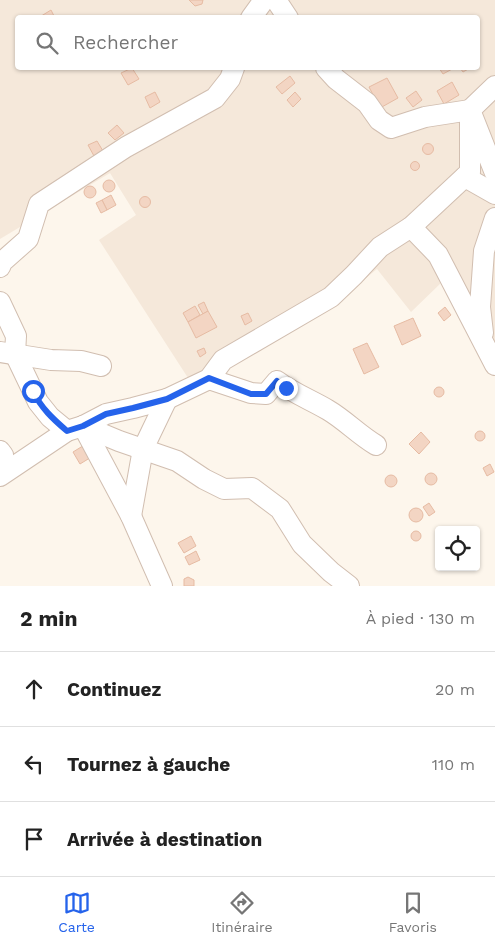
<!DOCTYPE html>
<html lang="fr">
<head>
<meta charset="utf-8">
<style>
	:root { --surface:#fff; --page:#f6f6f6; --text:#222; --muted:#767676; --line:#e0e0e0; --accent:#2563eb }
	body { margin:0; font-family:"Work Sans",sans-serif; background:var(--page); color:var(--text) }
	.controls { position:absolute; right:15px; bottom:15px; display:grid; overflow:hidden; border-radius:5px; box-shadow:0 1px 4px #0004 }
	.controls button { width:45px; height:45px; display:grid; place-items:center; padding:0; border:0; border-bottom:1px solid var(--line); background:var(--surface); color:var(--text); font:25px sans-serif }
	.stop { position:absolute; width:15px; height:15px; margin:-11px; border:4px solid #2563eb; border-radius:50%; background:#fff }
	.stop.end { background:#2563eb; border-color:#fff; box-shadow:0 1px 5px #0008 }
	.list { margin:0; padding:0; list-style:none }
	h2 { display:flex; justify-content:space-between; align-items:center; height:65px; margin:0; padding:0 20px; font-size:21px }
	h2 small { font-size:16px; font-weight:400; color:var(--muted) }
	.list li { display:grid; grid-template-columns:32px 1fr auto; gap:15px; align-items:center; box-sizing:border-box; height:75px; padding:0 20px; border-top:1px solid var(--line) }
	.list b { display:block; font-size:19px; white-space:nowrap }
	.list em { font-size:16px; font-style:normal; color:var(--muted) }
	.icon { flex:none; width:28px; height:28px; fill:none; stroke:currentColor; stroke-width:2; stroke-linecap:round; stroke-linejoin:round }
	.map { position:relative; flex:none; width:495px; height:586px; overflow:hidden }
	.search { position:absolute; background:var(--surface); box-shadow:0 1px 4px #0004; left:15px; right:15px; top:15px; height:55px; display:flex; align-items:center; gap:12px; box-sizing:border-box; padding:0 18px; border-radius:5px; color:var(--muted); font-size:19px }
	.sheet { height:290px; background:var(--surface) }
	nav { display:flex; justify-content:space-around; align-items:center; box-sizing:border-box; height:70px; border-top:1px solid var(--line); background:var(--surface); font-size:14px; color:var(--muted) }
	nav a { display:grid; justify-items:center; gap:2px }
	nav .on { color:var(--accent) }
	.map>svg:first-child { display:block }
</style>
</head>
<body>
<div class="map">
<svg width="495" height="586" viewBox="0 0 495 586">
	<rect width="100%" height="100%" fill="#fdf6ec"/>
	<path fill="#f5e8da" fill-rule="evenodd" d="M0,0H495V345L441,283L411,312L377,269L323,313L288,334L190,381L99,240L136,215L110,173L0,239ZM18,18H478V68H18Z"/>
	<g fill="#f3d5c3" stroke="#e6bba3">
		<polygon points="189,0 203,0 202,4 195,6"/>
		<polygon points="51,10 55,18 38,18"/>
		<polygon points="132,68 139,79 128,85 121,73"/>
		<polygon points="439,68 454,68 443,74"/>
		<polygon points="460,68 470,68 463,72"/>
		<polygon points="290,76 295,83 282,94 276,87"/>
		<polygon points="387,78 398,98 380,108 369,87"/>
		<polygon points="452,82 459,95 444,104 437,91"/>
		<polygon points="416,91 422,100 413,107 406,98"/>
		<polygon points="155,92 160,102 150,108 145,97"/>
		<polygon points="295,92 301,99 293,107 287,100"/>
		<polygon points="117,125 124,133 115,140 108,133"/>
		<polygon points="97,141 103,151 94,156 88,145"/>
		<circle cx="428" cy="149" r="5.5"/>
		<circle cx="415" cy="166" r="4.5"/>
		<circle cx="109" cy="186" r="6"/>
		<circle cx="90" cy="192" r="6"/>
		<polygon points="111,195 116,205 107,210 102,200"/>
		<circle cx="145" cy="202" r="5.5"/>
		<polygon points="102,200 107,210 101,213 96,203"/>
		<polygon points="204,302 208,311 203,314 198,305"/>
		<polygon points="195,306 200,315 188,322 183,313"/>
		<polygon points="445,307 451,315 444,321 438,313"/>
		<polygon points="208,311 217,327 196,338 188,322"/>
		<polygon points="248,313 252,321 245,325 241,316"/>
		<polygon points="413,318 421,336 402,345 394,326"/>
		<polygon points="367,343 379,367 364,374 353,349"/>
		<polygon points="204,348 206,353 200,357 197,351"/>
		<circle cx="439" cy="392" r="5"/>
		<circle cx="480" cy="436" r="5"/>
		<polygon points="421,432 430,442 419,454 409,444"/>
		<polygon points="86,444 93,456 80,464 73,452"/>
		<polygon points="490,464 494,472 487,476 483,468"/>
		<circle cx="431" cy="479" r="6"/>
		<circle cx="391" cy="481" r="6"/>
		<polygon points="429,503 435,512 429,516 423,507"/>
		<circle cx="416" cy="515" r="7"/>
		<circle cx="416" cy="536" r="5"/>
		<polygon points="191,536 196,546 184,553 178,543"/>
		<polygon points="196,551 200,560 189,565 185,557"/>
		<polygon points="188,577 194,580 194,586 184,586 184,579"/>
	</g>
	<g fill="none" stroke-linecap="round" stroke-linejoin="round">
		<defs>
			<g id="minor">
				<polyline points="276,0 288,18"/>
				<polyline points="251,18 264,0"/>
				<polyline points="326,68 336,79 367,103 379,120 391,128 425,117 470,110 495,173"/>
				<polyline points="465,177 495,194"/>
				<polyline points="411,227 438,255 495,365"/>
				<polyline points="0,267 2,262 28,239 39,204 126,147 215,98 230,79 234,68"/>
				<polyline points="0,302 16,336 15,354 38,402 50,417 67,431"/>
				<polyline points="483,333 480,307 484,251 495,218"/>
				<polyline points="0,352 51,360 81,361 101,366"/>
				<path d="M209,379L251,393L266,394L277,381C293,393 311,400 328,410C345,420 359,435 376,445"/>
				<polyline points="83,426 119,441 177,461 204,479 224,489 252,488 280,509 302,544 331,572 349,586"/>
				<polyline points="83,426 131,516 162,586"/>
				<polyline points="0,451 3,455 0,463"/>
				<polyline points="0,476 67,431 83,426 106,414 133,408 167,399 209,379 223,360 331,297 354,275 380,247 411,227 470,172 470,110 495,86"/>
				<polyline points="131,516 143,449 167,399"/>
			</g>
		</defs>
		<use href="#minor" stroke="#d1beb0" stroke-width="22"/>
		<use href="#minor" stroke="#fff" stroke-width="20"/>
	</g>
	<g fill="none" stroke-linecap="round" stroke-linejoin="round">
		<path stroke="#2563eb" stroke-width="6" d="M33,391C41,408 53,419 67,431L83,426L106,414L133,408L167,399L209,378L251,394H266L277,381L286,388"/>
	</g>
</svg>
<div class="controls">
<button><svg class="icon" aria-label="locate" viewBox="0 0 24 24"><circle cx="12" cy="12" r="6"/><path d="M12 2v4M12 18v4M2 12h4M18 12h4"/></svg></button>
</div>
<div class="stop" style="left:33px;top:391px"></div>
<div class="stop end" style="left:286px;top:388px"></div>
<div class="search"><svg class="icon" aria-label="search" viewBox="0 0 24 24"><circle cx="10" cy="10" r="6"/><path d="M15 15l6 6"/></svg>Rechercher</div>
</div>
<section class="sheet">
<h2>2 min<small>À pied · 130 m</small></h2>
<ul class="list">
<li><svg class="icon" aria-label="ahead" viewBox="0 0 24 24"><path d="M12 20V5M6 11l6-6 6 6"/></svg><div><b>Continuez</b></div><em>20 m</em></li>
<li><svg class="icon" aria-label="left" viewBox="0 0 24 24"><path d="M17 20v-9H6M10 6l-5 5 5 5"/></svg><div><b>Tournez à gauche</b></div><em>110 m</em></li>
<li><svg class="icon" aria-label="arrive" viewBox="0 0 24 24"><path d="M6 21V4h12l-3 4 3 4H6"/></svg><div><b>Arrivée à destination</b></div></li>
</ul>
</section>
<nav>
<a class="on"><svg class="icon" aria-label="map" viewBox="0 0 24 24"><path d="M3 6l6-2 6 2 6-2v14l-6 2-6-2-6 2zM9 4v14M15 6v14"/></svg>Carte</a>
<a><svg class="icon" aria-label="directions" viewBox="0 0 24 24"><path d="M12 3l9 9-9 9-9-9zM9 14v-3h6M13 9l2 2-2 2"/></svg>Itinéraire</a>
<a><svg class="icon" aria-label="saved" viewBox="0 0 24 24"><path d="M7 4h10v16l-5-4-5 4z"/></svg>Favoris</a>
</nav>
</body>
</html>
